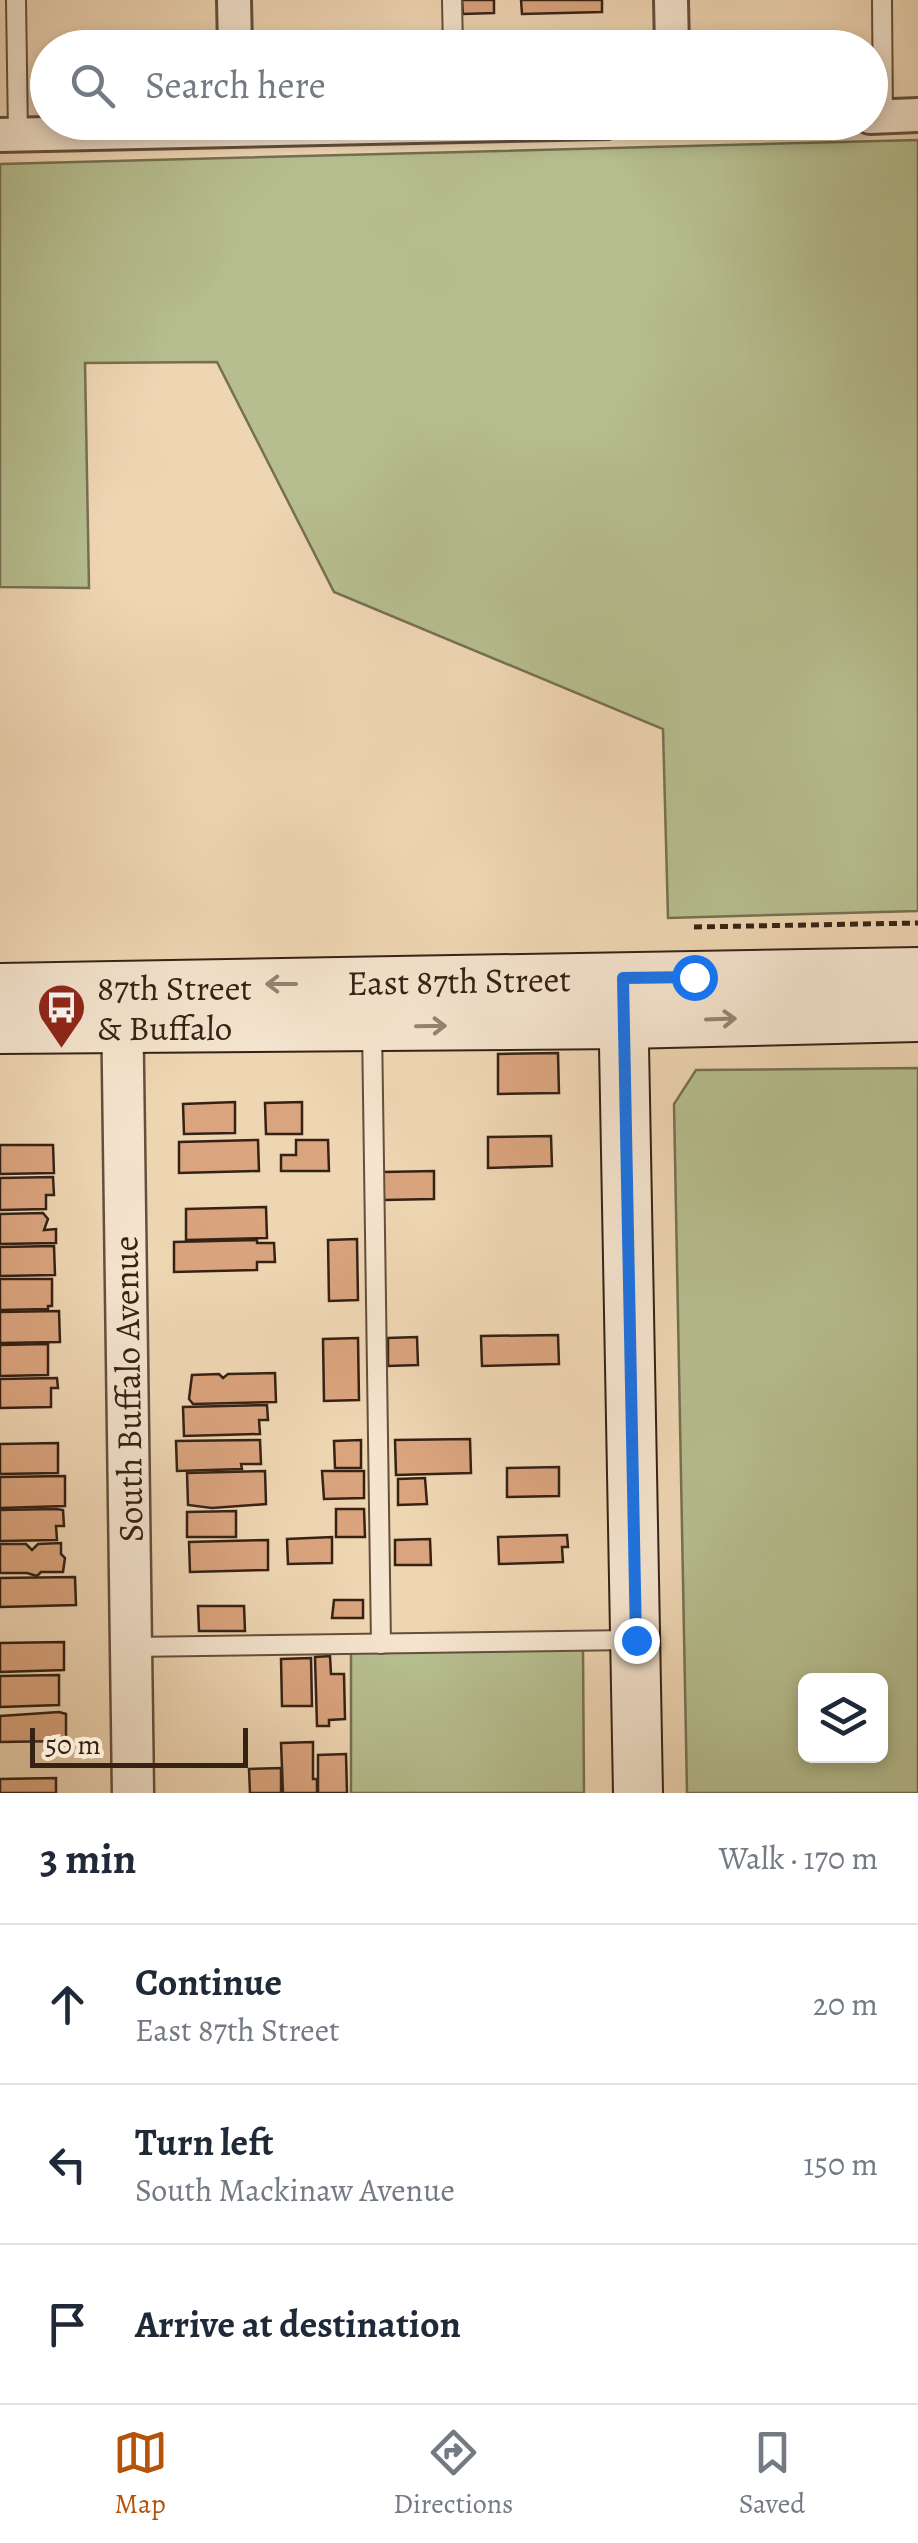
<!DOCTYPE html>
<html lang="en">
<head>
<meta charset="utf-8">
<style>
	:root { --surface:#fff; --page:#f6f6f7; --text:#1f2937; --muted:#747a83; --line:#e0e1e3; --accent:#b45309 }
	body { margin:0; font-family:Alegreya,serif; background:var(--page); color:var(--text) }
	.controls { position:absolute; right:30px; bottom:30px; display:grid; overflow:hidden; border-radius:15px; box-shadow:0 5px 15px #0003 }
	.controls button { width:90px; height:90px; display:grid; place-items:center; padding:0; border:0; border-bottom:2px solid var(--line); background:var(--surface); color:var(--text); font:50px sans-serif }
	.scale { position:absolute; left:30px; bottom:25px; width:218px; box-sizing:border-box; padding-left:10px; border:5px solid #352215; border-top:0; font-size:28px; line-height:35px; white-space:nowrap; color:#352215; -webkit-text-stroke:8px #f5e4ce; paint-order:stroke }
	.stop { position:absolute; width:30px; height:30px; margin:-22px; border:8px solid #1a73e8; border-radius:50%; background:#fff }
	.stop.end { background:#1a73e8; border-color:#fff; box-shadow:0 2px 10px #0008 }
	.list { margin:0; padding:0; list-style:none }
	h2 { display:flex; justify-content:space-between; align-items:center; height:130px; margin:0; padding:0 40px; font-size:42px }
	h2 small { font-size:32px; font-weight:400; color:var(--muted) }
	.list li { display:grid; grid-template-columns:65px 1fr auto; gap:30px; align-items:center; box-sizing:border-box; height:160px; padding:0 40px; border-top:2px solid var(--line) }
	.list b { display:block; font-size:38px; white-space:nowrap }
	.list p { margin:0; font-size:32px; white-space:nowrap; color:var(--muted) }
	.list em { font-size:32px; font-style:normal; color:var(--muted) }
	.icon { flex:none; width:55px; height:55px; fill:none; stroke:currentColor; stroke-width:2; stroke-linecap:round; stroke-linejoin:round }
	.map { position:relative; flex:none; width:918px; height:1793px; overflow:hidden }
	.search { position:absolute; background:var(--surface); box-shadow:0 5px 15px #0003; left:30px; right:30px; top:30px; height:110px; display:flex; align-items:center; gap:25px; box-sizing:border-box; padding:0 35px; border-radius:55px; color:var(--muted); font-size:38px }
	.sheet { height:610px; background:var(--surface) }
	nav { display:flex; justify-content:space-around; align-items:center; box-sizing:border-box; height:140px; border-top:2px solid var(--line); background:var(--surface); font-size:28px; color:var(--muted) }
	nav a { display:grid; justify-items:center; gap:5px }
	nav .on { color:var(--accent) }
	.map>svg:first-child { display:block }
</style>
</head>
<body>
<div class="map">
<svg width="918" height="1793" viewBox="0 0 918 1793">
	<rect width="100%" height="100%" fill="#efd6b3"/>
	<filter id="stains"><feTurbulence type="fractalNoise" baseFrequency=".002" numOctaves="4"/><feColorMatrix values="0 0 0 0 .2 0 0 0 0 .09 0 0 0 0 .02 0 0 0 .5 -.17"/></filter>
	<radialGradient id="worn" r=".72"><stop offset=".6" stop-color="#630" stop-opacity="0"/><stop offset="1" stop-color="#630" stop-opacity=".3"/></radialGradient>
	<g fill="#b6be8f" stroke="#767052" stroke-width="2.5" fill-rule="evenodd">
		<polygon points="918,140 918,911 668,918 663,729 334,592 217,362 85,363 89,588 0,587 0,164"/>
		<path d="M918,1068V1793H687L674,1104L696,1070ZM880,1680V1756H806V1680Z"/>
		<polygon points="351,1644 583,1649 584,1793 351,1793"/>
	</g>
	<g fill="#daa47e" stroke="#352215" stroke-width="2.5">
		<polygon points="462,0 494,0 494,13 463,14"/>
		<polygon points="521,0 602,0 602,12 522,14"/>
		<polygon points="558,1053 559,1093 498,1094 498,1054"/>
		<polygon points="235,1102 235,1133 184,1134 183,1104"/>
		<polygon points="302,1102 302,1134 266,1134 265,1103"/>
		<polygon points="551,1136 552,1166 488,1168 488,1137"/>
		<polygon points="258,1140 259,1171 179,1173 179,1142"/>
		<polygon points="296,1140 328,1140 329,1171 281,1171 281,1155 296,1155"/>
		<polygon points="0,1145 53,1145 54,1173 0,1174"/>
		<polygon points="434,1171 434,1199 384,1200 383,1172"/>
		<polygon points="53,1177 54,1195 46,1195 46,1209 0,1210 0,1178"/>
		<polygon points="266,1207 267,1238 186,1240 186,1209"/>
		<polygon points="43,1213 48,1219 44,1230 56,1229 56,1243 0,1244 0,1214"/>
		<polygon points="357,1239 358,1300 329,1301 328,1240"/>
		<polygon points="257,1240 257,1243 274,1243 275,1262 257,1262 257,1270 174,1272 174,1242"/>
		<polygon points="54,1246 55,1275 0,1276 0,1247"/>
		<polygon points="0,1279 52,1279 52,1306 48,1306 48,1309 0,1310"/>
		<polygon points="59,1311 60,1342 0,1343 0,1312"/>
		<polygon points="558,1335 559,1364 482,1366 481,1336"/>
		<polygon points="417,1337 418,1365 388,1366 388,1338"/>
		<polygon points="358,1338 359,1400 324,1401 323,1339"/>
		<polygon points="48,1344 48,1375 0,1376 0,1345"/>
		<polygon points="275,1373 276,1402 193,1404 189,1399 192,1375 219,1374 223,1378 228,1374"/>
		<polygon points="57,1378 58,1388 51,1388 51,1407 0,1408 0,1379"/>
		<polygon points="267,1405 268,1420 259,1420 260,1434 184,1436 183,1407"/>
		<polygon points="470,1439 471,1473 396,1475 395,1440"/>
		<polygon points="260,1440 261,1464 241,1464 242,1469 177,1471 176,1441"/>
		<polygon points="361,1440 361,1468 335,1468 334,1441"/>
		<polygon points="58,1443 58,1473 0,1474 0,1444"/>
		<polygon points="559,1467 559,1496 507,1497 507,1468"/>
		<polygon points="265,1471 266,1504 212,1508 188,1505 187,1473"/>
		<polygon points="322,1471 364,1471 364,1498 324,1499"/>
		<polygon points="65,1476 65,1506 0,1508 0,1477"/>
		<polygon points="425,1478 427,1504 398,1505 398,1479"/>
		<polygon points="56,1509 63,1510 64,1526 56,1526 57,1540 0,1541 0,1510"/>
		<polygon points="336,1509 364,1509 365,1537 336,1537"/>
		<polygon points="236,1511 236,1537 187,1537 187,1512"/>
		<polygon points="567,1535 568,1547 562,1547 563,1562 499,1564 498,1537"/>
		<polygon points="332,1537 332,1563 288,1564 287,1539"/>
		<polygon points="430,1539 431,1565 395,1565 395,1540"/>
		<polygon points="268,1540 268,1570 190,1572 189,1542"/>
		<polygon points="61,1543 61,1554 65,1558 63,1572 41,1572 37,1576 27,1573 0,1573 0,1544 26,1544 32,1550 38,1544"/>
		<polygon points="75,1577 76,1605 0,1607 0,1578"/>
		<polygon points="334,1600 363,1600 363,1618 332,1618"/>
		<polygon points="198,1606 244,1606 245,1631 199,1631"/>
		<polygon points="64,1642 64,1670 0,1672 0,1643"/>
		<polygon points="330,1656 331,1674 344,1674 345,1719 329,1720 329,1726 317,1726 315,1657"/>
		<polygon points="311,1658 312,1706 282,1706 281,1659"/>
		<polygon points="59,1675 59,1705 0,1707 0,1676"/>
		<polygon points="59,1712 66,1714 66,1741 0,1742 0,1716"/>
		<polygon points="313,1742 313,1779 317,1779 317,1793 283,1793 281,1743"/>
		<polygon points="346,1754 347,1793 318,1793 318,1755"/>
		<polygon points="281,1768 281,1793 250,1793 249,1769"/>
		<polygon points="56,1778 56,1793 0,1793 0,1779"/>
	</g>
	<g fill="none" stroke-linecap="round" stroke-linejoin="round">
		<defs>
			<g id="service">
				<polyline points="16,0 18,134"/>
				<polyline points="452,0 453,48"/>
				<polyline points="882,0 883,117"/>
				<polyline points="372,1027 381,1644"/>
				<polyline points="132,1647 631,1640"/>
			</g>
			<g id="minor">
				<polyline points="234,0 235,48"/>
				<polyline points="671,0 672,48"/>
				<polyline points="870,117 918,115"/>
				<polyline points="0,135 606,122"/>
			</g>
			<polyline id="tertiary" points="122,997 133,1793"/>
			<g id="secondary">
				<polyline points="0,988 918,972"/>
				<polyline points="623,992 638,1793"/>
				<polyline points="0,1029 624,1024 918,1017"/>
			</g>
		</defs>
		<use href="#service" stroke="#644f3c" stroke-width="22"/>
		<use href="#minor" stroke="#644f3c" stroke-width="38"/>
		<use href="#tertiary" stroke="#644f3c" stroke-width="45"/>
		<use href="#secondary" stroke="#352215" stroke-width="52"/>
		<polyline stroke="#352215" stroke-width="5" stroke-dasharray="8 5" stroke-linecap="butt" points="694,927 918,923"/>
		<use href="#service" stroke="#f5e4ce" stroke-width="18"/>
		<use href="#minor" stroke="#f5e4ce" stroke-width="32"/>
		<use href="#tertiary" stroke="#f5e4ce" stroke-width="40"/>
		<use href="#secondary" stroke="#f5e4ce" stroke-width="48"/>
	</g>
	<defs><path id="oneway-shaft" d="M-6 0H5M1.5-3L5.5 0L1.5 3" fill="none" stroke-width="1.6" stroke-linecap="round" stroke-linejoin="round" transform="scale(2.5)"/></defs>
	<g stroke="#958372">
		<use href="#oneway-shaft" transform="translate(281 984) rotate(180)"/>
		<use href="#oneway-shaft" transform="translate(721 1019) rotate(-2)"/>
		<use href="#oneway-shaft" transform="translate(431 1026) rotate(-1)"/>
	</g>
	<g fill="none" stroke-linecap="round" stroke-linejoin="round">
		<polyline stroke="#1a73e8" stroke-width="12" points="636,1640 623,978 694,977"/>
	</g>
	<defs>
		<symbol id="bus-pin" viewBox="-11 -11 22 30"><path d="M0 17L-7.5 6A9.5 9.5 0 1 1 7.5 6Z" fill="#8f2418" stroke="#f5e4ce"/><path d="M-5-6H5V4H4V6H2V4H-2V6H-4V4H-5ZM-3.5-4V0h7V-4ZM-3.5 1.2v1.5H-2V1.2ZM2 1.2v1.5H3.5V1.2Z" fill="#fff"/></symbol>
	</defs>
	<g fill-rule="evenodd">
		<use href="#bus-pin" x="34" y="980" width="55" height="75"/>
	</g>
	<g text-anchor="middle" stroke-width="9" stroke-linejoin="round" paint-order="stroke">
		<g font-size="35" fill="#352215" stroke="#f5e4ce">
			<text transform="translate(459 981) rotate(-1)" y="12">East 87th Street</text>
			<text transform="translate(128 1389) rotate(-91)" y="12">South Buffalo Avenue</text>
		</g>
		<g font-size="35" fill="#352215" stroke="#f5e4ce" text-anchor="start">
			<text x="97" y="1000">87th Street<tspan x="97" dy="40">&amp; Buffalo</tspan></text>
		</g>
	</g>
	<rect width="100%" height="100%" filter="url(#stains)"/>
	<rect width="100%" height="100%" fill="url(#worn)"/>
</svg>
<div class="controls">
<button><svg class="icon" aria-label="layers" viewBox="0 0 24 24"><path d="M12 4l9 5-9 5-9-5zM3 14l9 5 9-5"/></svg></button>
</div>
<div class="scale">50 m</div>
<div class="stop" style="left:694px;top:977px"></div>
<div class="stop end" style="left:636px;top:1640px"></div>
<div class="search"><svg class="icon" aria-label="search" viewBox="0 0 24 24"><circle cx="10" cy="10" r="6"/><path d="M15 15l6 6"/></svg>Search here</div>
</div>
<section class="sheet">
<h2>3 min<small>Walk · 170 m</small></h2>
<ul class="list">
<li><svg class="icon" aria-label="ahead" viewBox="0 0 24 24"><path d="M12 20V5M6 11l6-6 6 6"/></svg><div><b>Continue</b><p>East 87th Street</p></div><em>20 m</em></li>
<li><svg class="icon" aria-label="left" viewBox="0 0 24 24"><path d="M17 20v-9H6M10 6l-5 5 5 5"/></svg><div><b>Turn left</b><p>South Mackinaw Avenue</p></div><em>150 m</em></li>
<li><svg class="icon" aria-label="arrive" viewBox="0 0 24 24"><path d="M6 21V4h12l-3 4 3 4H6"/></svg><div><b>Arrive at destination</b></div></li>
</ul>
</section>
<nav>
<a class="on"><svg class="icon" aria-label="map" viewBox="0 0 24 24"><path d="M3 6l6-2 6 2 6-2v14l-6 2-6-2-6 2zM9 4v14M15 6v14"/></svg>Map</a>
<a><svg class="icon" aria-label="directions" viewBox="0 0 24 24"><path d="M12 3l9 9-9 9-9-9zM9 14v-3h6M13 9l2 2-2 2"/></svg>Directions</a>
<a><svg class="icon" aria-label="saved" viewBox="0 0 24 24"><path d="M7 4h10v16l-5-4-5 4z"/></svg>Saved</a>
</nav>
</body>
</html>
